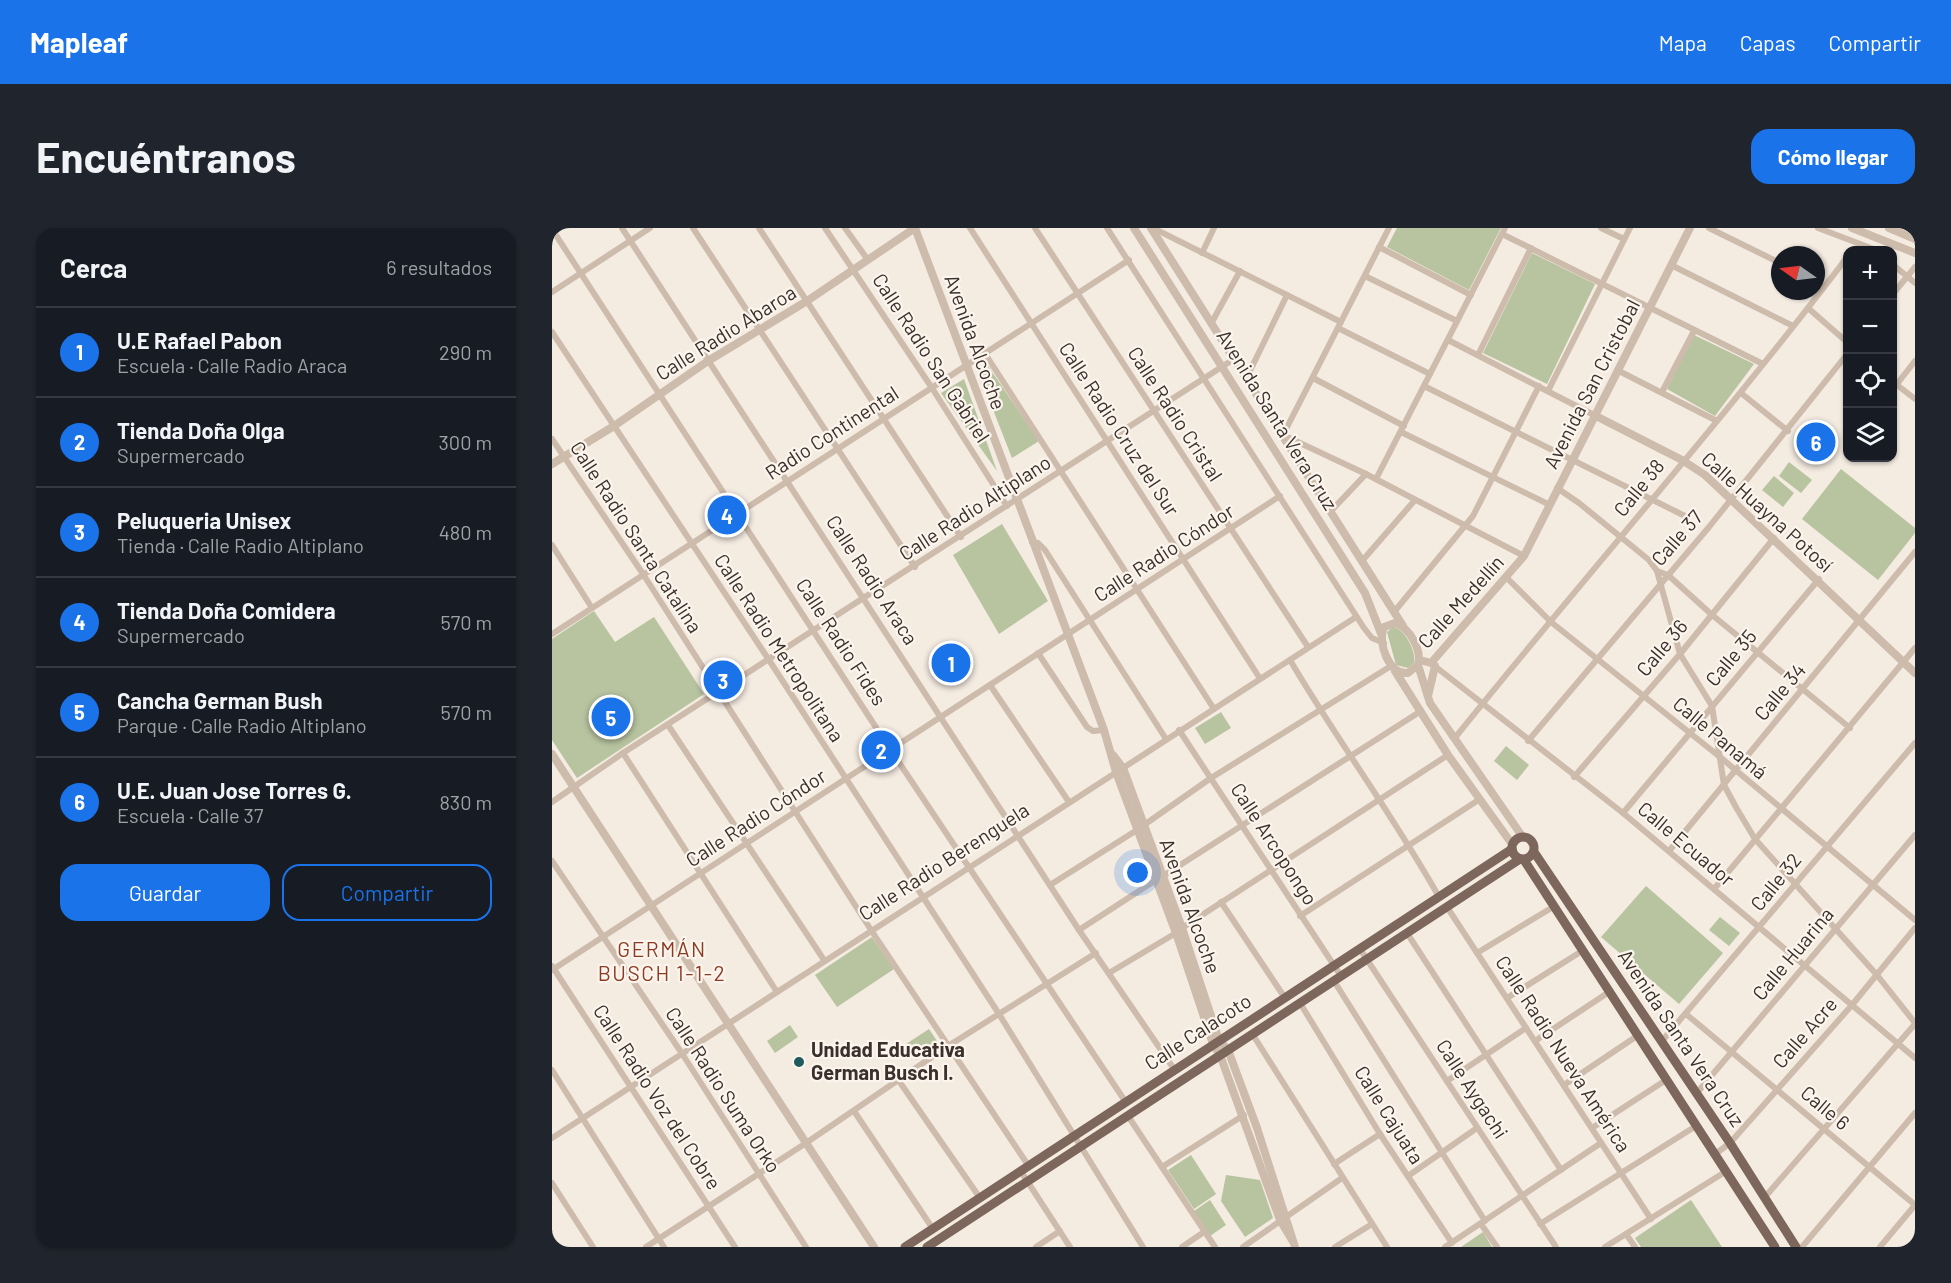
<!DOCTYPE html>
<html lang="es">
<head>
<meta charset="utf-8">
<style>
	:root { --surface:#171b24; --page:#20242c; --text:#f1f3f6; --muted:#9ea1a6; --line:#363941; --accent:#1a73e8 }
	body { margin:0; font-family:Barlow,sans-serif; background:var(--page); color:var(--text) }
	.controls { position:absolute; right:18px; top:18px; display:grid; overflow:hidden; border-radius:12px; box-shadow:0 2px 4px #0004 }
	.controls button { width:54px; height:54px; display:grid; place-items:center; padding:0; border:0; border-bottom:2px solid var(--line); background:var(--surface); color:var(--text); font:30px sans-serif }
	.compass { position:absolute; left:1219px; top:18px; width:54px; height:54px; border-radius:50%; background:var(--surface); box-shadow:0 2px 4px #0004; rotate:284deg }
	.you { position:absolute; left:586px; top:645px; width:21px; height:21px; margin:-15px; border:4px solid #fff; border-radius:50%; background:#1a73e8; box-shadow:0 0 0 9px #1a73e833 }
	.badge { display:grid; place-items:center; width:39px; height:39px; border-radius:50%; background:var(--accent); color:#fff; font-size:20px; font-weight:700 }
	.pin { position:absolute; translate:-50% -50%; border:3px solid #fff; box-shadow:0 2px 6px #0006 }
	.list { margin:0; padding:0; list-style:none }
	h2 { display:flex; justify-content:space-between; align-items:center; height:78px; margin:0; padding:0 24px; font-size:26px }
	h2 small { font-size:20px; font-weight:400; color:var(--muted) }
	.list li { display:grid; grid-template-columns:39px 1fr auto; gap:18px; align-items:center; box-sizing:border-box; height:90px; padding:0 24px; border-top:2px solid var(--line) }
	.list b { display:block; font-size:22px; white-space:nowrap }
	.list p { margin:0; font-size:20px; white-space:nowrap; color:var(--muted) }
	.list em { font-size:20px; font-style:normal; color:var(--muted) }
	.actions { display:flex; gap:12px; padding:18px 24px }
	.actions a { flex:1; padding:14px 0; border:2px solid var(--accent); border-radius:18px; text-align:center; font-size:21px; color:var(--accent) }
	.actions .main { background:var(--accent); color:#fff }
	.icon { flex:none; width:33px; height:33px; fill:none; stroke:currentColor; stroke-width:2; stroke-linecap:round; stroke-linejoin:round }
	.map { position:relative; flex:none; width:1363px; height:1019px; overflow:hidden; border-radius:18px }
	header { display:flex; align-items:center; gap:36px; box-sizing:border-box; height:84px; padding:0 30px; background:var(--accent); color:#fff }
	header strong { font-size:28px }
	nav { display:flex; gap:33px; margin-inline-start:auto; font-size:21px }
	.intro { display:flex; align-items:center; justify-content:space-between; box-sizing:border-box; height:144px; padding:0 36px }
	h1 { margin:0; font-size:42px }
	.button { padding:15px 27px; border-radius:18px; background:var(--accent); color:#fff; font-size:21px; font-weight:700 }
	main { display:flex; gap:36px; padding:0 36px }
	aside { flex:1; background:var(--surface); border-radius:18px; box-shadow:0 2px 4px #0004 }
	.map>svg:first-child { display:block }
</style>
</head>
<body>
<header>
<strong>Mapleaf</strong>
<nav><a>Mapa</a><a>Capas</a><a>Compartir</a></nav>
</header>
<div class="intro"><h1>Encuéntranos</h1><a class="button">Cómo llegar</a></div>
<main>
<aside>
<h2>Cerca<small>6 resultados</small></h2>
<ul class="list">
<li><span class="badge">1</span><div><b>U.E Rafael Pabon</b><p>Escuela · Calle Radio Araca</p></div><em>290 m</em></li>
<li><span class="badge">2</span><div><b>Tienda Doña Olga</b><p>Supermercado</p></div><em>300 m</em></li>
<li><span class="badge">3</span><div><b>Peluqueria Unisex</b><p>Tienda · Calle Radio Altiplano</p></div><em>480 m</em></li>
<li><span class="badge">4</span><div><b>Tienda Doña Comidera</b><p>Supermercado</p></div><em>570 m</em></li>
<li><span class="badge">5</span><div><b>Cancha German Bush</b><p>Parque · Calle Radio Altiplano</p></div><em>570 m</em></li>
<li><span class="badge">6</span><div><b>U.E. Juan Jose Torres G.</b><p>Escuela · Calle 37</p></div><em>830 m</em></li>
</ul>
<div class="actions"><a class="main">Guardar</a><a>Compartir</a></div>
</aside>
<div class="map">
<svg width="1363" height="1019" viewBox="0 0 1363 1019">
	<rect width="100%" height="100%" fill="#f4ebe1"/>
	<g fill="#b8c4a0">
		<polygon points="845,0 949,0 917,62 835,19"/>
		<polygon points="980,25 1043,56 995,156 931,125"/>
		<polygon points="1142,107 1202,136 1163,188 1115,161"/>
		<polygon points="434,135 487,213 460,230 425,141"/>
		<polygon points="412,151 445,243 389,165"/>
		<polygon points="1237,234 1260,252 1249,265 1227,248"/>
		<polygon points="1289,241 1363,300 1363,305 1326,352 1250,291"/>
		<polygon points="1222,248 1242,265 1231,279 1210,262"/>
		<polygon points="450,296 496,373 447,406 401,327"/>
		<polygon points="42,383 63,414 102,389 152,466 25,550 0,512 0,411"/>
		<path d="M841,399C853,401 864,423 862,435L856,440L844,437L835,404Z"/>
		<polygon points="669,484 679,500 653,516 643,500"/>
		<polygon points="954,518 977,537 965,552 942,533"/>
		<polygon points="1094,658 1171,725 1127,776 1049,709"/>
		<polygon points="1168,689 1188,705 1177,718 1157,702"/>
		<polygon points="320,709 342,741 285,779 263,747"/>
		<polygon points="238,797 246,809 223,825 215,813"/>
		<polygon points="377,801 387,816 364,832 354,816"/>
		<polygon points="639,927 664,966 642,981 616,942"/>
		<polygon points="674,947 708,952 721,990 693,1009 669,973"/>
		<polygon points="658,972 674,997 658,1008 642,983"/>
		<polygon points="1139,972 1170,1019 1089,1019 1083,1010"/>
		<polygon points="931,1004 940,1019 909,1019"/>
	</g>
	<g fill="none" stroke-linecap="round" stroke-linejoin="round">
		<g stroke="#cdbbac" stroke-width="6">
			<polyline points="70,0 527,702 622,841"/>
			<polyline points="141,0 363,339"/>
			<polyline points="207,0 409,309"/>
			<polyline points="273,0 380,160 455,278"/>
			<polyline points="293,0 316,32"/>
			<polyline points="418,0 707,449"/>
			<polyline points="483,0 756,419"/>
			<polyline points="555,0 812,400 820,410 832,415"/>
			<polyline points="601,0 789,94"/>
			<polyline points="837,0 731,207 814,246 972,328"/>
			<polyline points="1049,0 1072,11"/>
			<polyline points="1157,0 1228,35"/>
			<polyline points="1266,0 1324,22"/>
			<polyline points="0,1 338,521 573,873"/>
			<polyline points="950,6 1211,136"/>
			<polyline points="827,19 919,67"/>
			<polyline points="650,25 662,0"/>
			<polyline points="1340,36 1363,55"/>
			<polyline points="1119,37 1241,98"/>
			<polyline points="813,48 905,93"/>
			<polyline points="0,64 98,0"/>
			<polyline points="1340,67 1363,39"/>
			<polyline points="1256,80 1296,115"/>
			<polyline points="660,94 688,43"/>
			<polyline points="786,100 878,146"/>
			<polyline points="0,104 217,432 447,786 591,1019"/>
			<polyline points="896,112 1042,187"/>
			<polyline points="432,124 662,481"/>
			<polyline points="926,127 979,20"/>
			<polyline points="1065,142 1165,193"/>
			<polyline points="761,150 852,198"/>
			<polyline points="694,151 735,67"/>
			<polyline points="1340,153 1363,171"/>
			<polyline points="1345,156 1363,133"/>
			<polyline points="872,158 1135,289"/>
			<polyline points="996,163 1078,0"/>
			<polyline points="1110,164 1142,103"/>
			<polyline points="1189,165 1236,203"/>
			<polyline points="849,204 998,277"/>
			<polyline points="0,211 91,346 319,702 476,937"/>
			<polyline points="824,251 953,0"/>
			<polyline points="1005,260 1027,275 1097,332 1105,343 1128,426 1160,478 1172,557 1185,581 1203,611 1325,747 1363,795"/>
			<polyline points="779,283 814,246"/>
			<polyline points="480,314 486,315 493,322 614,511"/>
			<polyline points="0,317 40,380"/>
			<polyline points="810,333 863,272"/>
			<polyline points="1105,343 1116,347 1159,386 1298,500"/>
			<polyline points="954,349 999,394 1168,529 1363,692"/>
			<polyline points="842,384 921,288 987,158"/>
			<polyline points="0,406 577,32"/>
			<polyline points="486,425 535,499 541,503 552,502"/>
			<path d="M738,432C785,512 841,587 887,669"/>
			<polyline points="880,436 1071,585 1363,830"/>
			<polyline points="438,457 517,574"/>
			<polyline points="116,497 272,732"/>
			<polyline points="627,502 789,748"/>
			<path d="M902,511C1032,349 1170,194 1296,28"/>
			<polyline points="976,513 1157,299 1296,125"/>
			<polyline points="71,525 225,764"/>
			<polyline points="1022,549 1128,426 1222,310"/>
			<polyline points="0,574 71,525 682,131"/>
			<polyline points="1071,585 1267,351"/>
			<polyline points="592,597 659,550 839,438"/>
			<polyline points="1117,623 1363,324"/>
			<polyline points="0,633 131,827 254,1019"/>
			<polyline points="611,648 869,483"/>
			<polyline points="498,657 585,602"/>
			<polyline points="1162,661 1363,420"/>
			<polyline points="669,674 733,770"/>
			<polyline points="895,679 1099,991"/>
			<polyline points="748,688 928,571"/>
			<polyline points="630,700 896,527"/>
			<polyline points="527,702 604,652"/>
			<polyline points="855,705 1009,942"/>
			<polyline points="808,721 1004,1019"/>
			<polyline points="925,725 1001,679"/>
			<polyline points="0,738 183,1019"/>
			<polyline points="0,742 728,268"/>
			<polyline points="557,745 624,705"/>
			<polyline points="782,753 933,993"/>
			<polyline points="955,770 1030,723"/>
			<polyline points="748,775 828,906 900,1015"/>
			<polyline points="1134,786 1363,977"/>
			<polyline points="701,807 835,1019"/>
			<polyline points="983,813 1057,764"/>
			<polyline points="1110,813 1363,515"/>
			<polyline points="0,842 112,1019"/>
			<polyline points="347,853 428,970"/>
			<polyline points="895,853 974,800"/>
			<polyline points="1012,857 1085,808"/>
			<polyline points="1144,866 1363,607"/>
			<polyline points="302,883 381,1001"/>
			<polyline points="576,888 663,1019"/>
			<polyline points="1040,900 1114,852"/>
			<polyline points="0,910 804,389"/>
			<polyline points="1162,927 1178,915 1300,777 1363,700"/>
			<polyline points="782,936 828,906"/>
			<polyline points="610,939 692,887"/>
			<polyline points="468,942 518,1019"/>
			<polyline points="856,948 925,900"/>
			<polyline points="0,955 41,1019"/>
			<polyline points="1213,969 1363,796"/>
			<polyline points="929,996 945,1019"/>
			<polyline points="988,996 1144,898"/>
			<polyline points="1074,1006 1083,1019"/>
			<polyline points="94,1019 254,915 396,818 544,725"/>
			<polyline points="484,1019 508,1003"/>
			<polyline points="630,1019 652,1004"/>
			<polyline points="691,1019 790,950"/>
			<polyline points="783,1019 820,996"/>
			<polyline points="893,1019 1049,915"/>
			<polyline points="1053,1019 1173,944"/>
			<polyline points="1250,1019 1363,885"/>
			<polyline points="1328,1019 1363,977"/>
		</g>
		<g stroke="#cdbbac" stroke-width="8">
			<polyline points="363,0 552,502 564,544 624,705 661,816 668,827 728,992 740,1012"/>
			<polyline points="582,0 813,365 830,408"/>
			<polyline points="599,0 851,398"/>
			<polyline points="1300,0 1363,25"/>
			<polyline points="1337,0 1363,11"/>
			<polyline points="1042,187 1130,232 1153,247 1363,445"/>
			<polyline points="0,236 62,198 156,133 255,73 363,0"/>
			<path d="M843,395C858,400 870,422 866,437L856,445C837,447 825,415 832,399Z"/>
			<polyline points="868,432 879,435 972,328 1138,0"/>
			<polyline points="866,437 878,475 970,608"/>
			<polyline points="843,443 896,527 960,616"/>
			<polyline points="876,468 883,438"/>
			<polyline points="0,526 322,1019"/>
			<polyline points="561,527 571,540 630,700 667,812 676,822 705,900 743,1019"/>
		</g>
		<g stroke="#7d675c" stroke-width="9">
			<circle cx="971" cy="620" r="11"/>
			<polyline points="982,624 1178,915 1244,1019"/>
			<polyline points="972,632 1223,1019"/>
			<polyline points="353,1019 960,621"/>
			<polyline points="375,1019 968,631"/>
		</g>
	</g>
	<circle fill="#1f5a5e" stroke="#fbf5ee" stroke-width="2" cx="247" cy="834" r="6"/>
	<g text-anchor="middle" stroke-width="4.5" stroke-linejoin="round" paint-order="stroke">
		<g font-size="20" fill="#3b302b" stroke="#fbf5ee">
			<text transform="translate(174 105) rotate(-32)" y="7">Calle Radio Abaroa</text>
			<text transform="translate(423 114) rotate(70)" y="7">Avenida Alcoche</text>
			<text transform="translate(379 130) rotate(57)" y="7">Calle Radio San Gabriel</text>
			<text transform="translate(1040 156) rotate(-63)" y="7">Avenida San Cristobal</text>
			<text transform="translate(623 186) rotate(57)" y="7">Calle Radio Cristal</text>
			<text transform="translate(725 192) rotate(58)" y="7">Avenida Santa Vera Cruz</text>
			<text transform="translate(567 201) rotate(57)" y="7">Calle Radio Cruz del Sur</text>
			<text transform="translate(280 205) rotate(-33)" y="7">Radio Continental</text>
			<text transform="translate(1087 260) rotate(-51)" y="7">Calle 38</text>
			<text transform="translate(423 280) rotate(-33)" y="7">Calle Radio Altiplano</text>
			<text transform="translate(1215 284) rotate(42)" y="7">Calle Huayna Potosí</text>
			<text transform="translate(84 309) rotate(57)" y="7">Calle Radio Santa Catalina</text>
			<text transform="translate(1125 310) rotate(-49)" y="7">Calle 37</text>
			<text transform="translate(612 325) rotate(-33)" y="7">Calle Radio Cóndor</text>
			<text transform="translate(320 352) rotate(57)" y="7">Calle Radio Araca</text>
			<text transform="translate(909 374) rotate(-48)" y="7">Calle Medellín</text>
			<text transform="translate(289 414) rotate(57)" y="7">Calle Radio Fides</text>
			<text transform="translate(227 420) rotate(57)" y="7">Calle Radio Metropolitana</text>
			<text transform="translate(1110 420) rotate(-50)" y="7">Calle 36</text>
			<text transform="translate(1179 430) rotate(-50)" y="7">Calle 35</text>
			<text transform="translate(1228 464) rotate(-50)" y="7">Calle 34</text>
			<text transform="translate(1168 510) rotate(40)" y="7">Calle Panamá</text>
			<text transform="translate(204 590) rotate(-33)" y="7">Calle Radio Cóndor</text>
			<text transform="translate(722 616) rotate(57)" y="7">Calle Arcopongo</text>
			<text transform="translate(1134 616) rotate(40)" y="7">Calle Ecuador</text>
			<text transform="translate(392 634) rotate(-33)" y="7">Calle Radio Berenguela</text>
			<text transform="translate(1224 654) rotate(-51)" y="7">Calle 32</text>
			<text transform="translate(638 678) rotate(70)" y="7">Avenida Alcoche</text>
			<text transform="translate(1241 726) rotate(-50)" y="7">Calle Huarina</text>
			<text transform="translate(646 804) rotate(-33)" y="7">Calle Calacoto</text>
			<text transform="translate(1253 805) rotate(-49)" y="7">Calle Acre</text>
			<text transform="translate(1129 810) rotate(56)" y="7">Avenida Santa Vera Cruz</text>
			<text transform="translate(1011 826) rotate(57)" y="7">Calle Radio Nueva América</text>
			<text transform="translate(920 861) rotate(57)" y="7">Calle Aygachi</text>
			<text transform="translate(171 862) rotate(57)" y="7">Calle Radio Suma Orko</text>
			<text transform="translate(105 869) rotate(57)" y="7">Calle Radio Voz del Cobre</text>
			<text transform="translate(1273 880) rotate(40)" y="7">Calle 6</text>
			<text transform="translate(837 887) rotate(58)" y="7">Calle Cajuata</text>
		</g>
		<g font-size="20" font-weight="bold" fill="#3b302b" stroke="#fbf5ee" text-anchor="start">
			<text x="259" y="829">Unidad Educativa<tspan x="259" dy="23">German Busch I.</tspan></text>
		</g>
		<g font-size="21" letter-spacing="1.5" fill="#8c3b22" stroke="#fbf5ee">
			<text x="110" y="729">GERMÁN<tspan x="110" dy="24">BUSCH 1-1-2</tspan></text>
		</g>
	</g>
</svg>
<div class="controls">
<button>+</button>
<button>−</button>
<button><svg class="icon" aria-label="locate" viewBox="0 0 24 24"><circle cx="12" cy="12" r="6"/><path d="M12 2v4M12 18v4M2 12h4M18 12h4"/></svg></button>
<button><svg class="icon" aria-label="layers" viewBox="0 0 24 24"><path d="M12 4l9 5-9 5-9-5zM3 14l9 5 9-5"/></svg></button>
</div>
<svg class="compass" viewBox="-18 -18 36 36"><path d="M0-13l5 13h-10z" fill="#e53935"/><path d="M0 13l5-13h-10z" fill="#9ea1a6"/></svg>
<div class="you"></div>
<div class="pin badge" style="left:399px;top:435px">1</div>
<div class="pin badge" style="left:329px;top:522px">2</div>
<div class="pin badge" style="left:171px;top:452px">3</div>
<div class="pin badge" style="left:175px;top:287px">4</div>
<div class="pin badge" style="left:59px;top:489px">5</div>
<div class="pin badge" style="left:1264px;top:214px">6</div>
</div>
</main>
</body>
</html>
